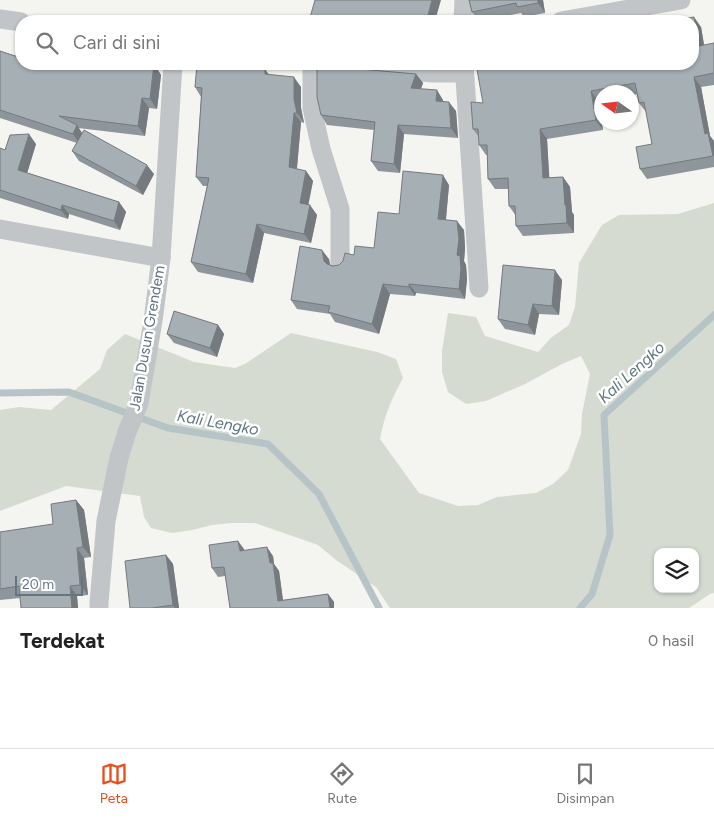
<!DOCTYPE html>
<html lang="id">
<head>
<meta charset="utf-8">
<style>
	:root { --surface:#fff; --page:#f6f6f6; --text:#222; --muted:#767676; --line:#e0e0e0; --accent:#e64e1e }
	body { margin:0; font-family:Figtree,sans-serif; background:var(--page); color:var(--text) }
	.controls { position:absolute; right:15px; bottom:15px; display:grid; overflow:hidden; border-radius:10px; box-shadow:0 1px 4px #0004 }
	.controls button { width:45px; height:45px; display:grid; place-items:center; padding:0; border:0; border-bottom:1px solid var(--line); background:var(--surface); color:var(--text); font:25px sans-serif }
	.compass { position:absolute; left:594px; top:85px; width:45px; height:45px; border-radius:50%; background:var(--surface); box-shadow:0 1px 4px #0004; rotate:284deg }
	.scale { position:absolute; left:15px; bottom:12px; width:68px; box-sizing:border-box; padding-left:5px; border:2px solid #637482; border-top:0; font-size:14px; line-height:18px; white-space:nowrap; color:#637482; -webkit-text-stroke:4px #fff; paint-order:stroke }
	.list { margin:0; padding:0; list-style:none }
	h2 { display:flex; justify-content:space-between; align-items:center; height:65px; margin:0; padding:0 20px; font-size:21px }
	h2 small { font-size:16px; font-weight:400; color:var(--muted) }
	.icon { flex:none; width:28px; height:28px; fill:none; stroke:currentColor; stroke-width:2; stroke-linecap:round; stroke-linejoin:round }
	.map { position:relative; flex:none; width:714px; height:608px; overflow:hidden }
	.search { position:absolute; background:var(--surface); box-shadow:0 1px 4px #0004; left:15px; right:15px; top:15px; height:55px; display:flex; align-items:center; gap:12px; box-sizing:border-box; padding:0 18px; border-radius:20px; color:var(--muted); font-size:19px }
	.sheet { height:140px; background:var(--surface) }
	nav { display:flex; justify-content:space-around; align-items:center; box-sizing:border-box; height:70px; border-top:1px solid var(--line); background:var(--surface); font-size:14px; color:var(--muted) }
	nav a { display:grid; justify-items:center; gap:2px }
	nav .on { color:var(--accent) }
	.map>svg:first-child { display:block }
</style>
</head>
<body>
<div class="map">
<svg width="714" height="608" viewBox="0 0 714 608">
	<rect width="100%" height="100%" fill="#f4f4f0"/>
	<path fill="#d5dbd1" fill-rule="evenodd" d="M714,203V593L710,594L689,608H390L376,587L336,560L318,545L255,523H232L212,525L192,530L172,533L151,528L144,517L140,496L66,486L0,511V410L19,407L51,410L100,369L107,350L125,334L194,362L235,368L245,364L291,333L377,352L396,359L403,378C391,400 385,414 380,439L419,493L458,506L478,505L497,497L536,493L553,484L568,470L581,434L582,414L590,374L581,356L562,364L525,384L486,401L466,404L448,392L442,372V351L448,313L476,317L485,336L538,352L552,337L569,325L575,307L579,263L602,225L619,215L678,214ZM658,552H695V589H658Z"/>
	<g fill="none" stroke-linecap="round" stroke-linejoin="round">
		<g stroke="#b6c4c7" stroke-width="7">
			<polyline points="0,393 69,392 168,428 268,444 319,494 379,608"/>
			<polyline points="580,608 592,594 610,535 604,415 714,315"/>
		</g>
		<g stroke="#c1c5c8" stroke-width="19">
			<polyline points="0,19 21,22"/>
			<polyline points="463,21 464,0"/>
			<polyline points="561,21 681,0"/>
			<polyline points="312,64 312,108 321,149 340,209 340,264"/>
			<polyline points="334,64 433,73 464,73"/>
			<polyline points="464,64 479,288"/>
			<polyline points="0,229 161,258"/>
			<polyline points="99,608 99,603 106,521 119,458 127,432 139,403 153,321 161,258 173,64"/>
		</g>
	</g>
	<g fill="#8f969b">
		<polygon points="469,0 543,0 545,13 524,17 521,13 478,21 472,12"/>
		<polygon points="701,27 704,45 714,43 714,85 701,87 710,136 714,141 714,167 647,179 640,169 652,144 646,112 639,103 638,94 632,95 632,92 602,92 602,100 598,101 603,130 547,139 549,178 563,177 570,187 572,212 574,215 574,233 523,236 516,226 516,216 509,206 508,189 495,189 488,179 487,155 486,155 479,145 479,137 473,129 483,103"/>
		<polygon points="0,51 46,65 154,64 161,75 157,109 149,108 145,136 78,128 82,133 154,174 143,195 79,161 72,151 77,143 0,118"/>
		<polygon points="197,64 244,64 246,67 270,75 301,87 301,108 304,123 301,122 297,169 306,171 313,181 308,204 317,215 311,243 264,233 253,283 198,272 191,262 207,186 203,186 196,177 201,97 195,87"/>
		<polygon points="326,66 416,74 423,83 421,89 443,100 443,101 456,111 458,138 404,134 400,173 378,171 371,161 374,130 327,125 321,115"/>
		<polygon points="36,144 27,173 119,202 126,212 120,230 69,214 68,219 0,198 0,148 5,150"/>
		<polygon points="449,185 446,220 464,230 465,249 464,261 466,265 467,279 465,299 416,293 415,296 390,294 379,334 335,322 330,314 297,309 291,300 329,259 330,265 333,266 339,265 354,255 374,248 399,214"/>
		<polygon points="562,280 559,315 539,314 535,335 505,329 498,319"/>
		<polygon points="218,325 224,334 217,357 174,343 167,334"/>
		<polygon points="76,500 84,510 91,557 84,558 88,595 77,596 78,608 21,608 20,598 0,600 0,532 53,524"/>
		<polygon points="244,549 244,550 273,556 274,564 279,571 283,600 328,594 334,602 230,608 225,576 218,577 212,568"/>
		<polygon points="166,555 173,564 179,608 130,608"/>
	</g>
	<g fill="#747a7e">
		<polygon points="432,0 441,0 435,21 428,15"/>
		<polygon points="538,0 543,0 545,13 538,3"/>
		<polygon points="694,17 701,27 706,56 699,46"/>
		<polygon points="154,64 161,75 157,109 150,99"/>
		<polygon points="265,69 272,79 265,74"/>
		<polygon points="416,74 423,83 418,97 411,88"/>
		<polygon points="294,77 301,87 301,108 304,123 297,113 294,99"/>
		<polygon points="694,77 701,87 710,136 714,141 714,157 705,134"/>
		<polygon points="437,90 443,100 442,110 436,101"/>
		<polygon points="591,91 598,101 603,130 596,120"/>
		<polygon points="142,98 149,108 145,136 138,126"/>
		<polygon points="449,102 456,111 458,138 451,128"/>
		<polygon points="294,113 301,122 296,177 289,167"/>
		<polygon points="77,125 84,136 80,144 73,134"/>
		<polygon points="398,125 404,134 400,173 394,164"/>
		<polygon points="540,129 547,139 550,188 543,178"/>
		<polygon points="29,134 36,144 25,180 18,170"/>
		<polygon points="147,165 154,174 143,195 136,186"/>
		<polygon points="306,171 313,181 307,212 300,203"/>
		<polygon points="443,175 449,185 445,228 438,219"/>
		<polygon points="563,177 570,187 572,212 574,215 574,233 567,223 565,205"/>
		<polygon points="119,202 126,212 120,230 114,221"/>
		<polygon points="62,205 69,214 68,219 61,210"/>
		<polygon points="310,205 317,215 311,243 304,234"/>
		<polygon points="457,221 464,230 465,249 464,261 466,265 467,279 465,299 459,289 457,255"/>
		<polygon points="257,224 264,233 253,283 246,274"/>
		<polygon points="322,250 329,259 331,270 324,261"/>
		<polygon points="555,270 562,280 559,315 552,306"/>
		<polygon points="383,284 390,294 379,334 372,324"/>
		<polygon points="409,284 416,293 415,296 409,287"/>
		<polygon points="533,304 539,314 535,335 528,325"/>
		<polygon points="218,325 224,334 217,357 210,348"/>
		<polygon points="76,500 84,510 91,557 83,547"/>
		<polygon points="238,541 244,549 245,559 240,551"/>
		<polygon points="267,547 273,556 274,564 279,571 284,608 278,601 270,563"/>
		<polygon points="77,548 84,558 88,595 80,585"/>
		<polygon points="166,555 173,564 179,608 175,608 173,605"/>
		<polygon points="70,586 77,596 78,608 72,608"/>
		<polygon points="328,594 334,602 334,608 330,608"/>
	</g>
	<g fill="#a6afb4" stroke="#747a7e">
		<polygon points="315,0 432,0 428,15 438,18 436,21 309,21"/>
		<polygon points="469,0 538,0 538,3 517,7 516,3 472,12"/>
		<polygon points="694,17 699,46 714,43 714,73 694,77 705,134 708,133 713,156 640,169 636,147 652,144 644,102 639,103 635,83 591,91 596,120 540,129 543,178 563,177 565,205 566,205 567,223 516,226 515,206 509,206 508,178 488,179 487,145 479,145 478,129 473,129 471,102 483,103 476,64 693,64 693,21 671,21"/>
		<polygon points="0,51 21,58 21,64 41,64 46,65 46,64 154,64 150,99 142,98 138,126 59,116 77,125 73,134 0,110"/>
		<polygon points="197,64 243,64 243,67 265,69 265,74 294,77 294,99 297,113 294,113 289,167 306,171 300,203 310,205 304,234 257,224 246,274 191,262 209,178 196,177 202,88 195,87"/>
		<polygon points="317,64 321,64 326,66 416,74 411,88 437,90 436,101 449,102 451,128 398,125 394,164 371,161 375,122 321,115 317,97"/>
		<polygon points="84,130 147,165 136,186 72,151"/>
		<polygon points="29,134 18,170 119,202 114,221 62,205 61,210 0,190 0,148 5,150 10,135"/>
		<polygon points="403,171 443,175 438,219 457,221 459,239 457,255 460,256 461,269 459,289 409,284 409,287 383,284 372,324 328,312 330,306 291,300 300,246 322,250 324,261 327,264 333,266 339,265 343,261 345,253 354,255 355,246 374,248 378,212 399,214"/>
		<polygon points="503,265 555,270 552,306 533,304 528,325 498,319"/>
		<polygon points="174,311 218,325 210,348 167,334"/>
		<polygon points="76,500 83,547 77,548 80,585 70,586 72,608 21,608 19,586 0,589 0,532 53,524 51,504"/>
		<polygon points="238,541 240,551 267,547 270,563 273,563 278,601 328,594 330,608 230,608 224,567 212,568 209,545"/>
		<polygon points="166,555 173,605 152,608 130,608 125,561"/>
	</g>
	<g text-anchor="middle" stroke-width="5" stroke-linejoin="round" paint-order="stroke">
		<g font-size="15" fill="#637482" stroke="#fff">
			<text transform="translate(147 338) rotate(-80)" y="5">Jalan Dusun Grendem</text>
		</g>
		<g font-size="16" font-style="italic" fill="#5e777f" stroke="#fff">
			<text transform="translate(631 372) rotate(-42)" y="6">Kali Lengko</text>
			<text transform="translate(218 422) rotate(10)" y="6">Kali Lengko</text>
		</g>
	</g>
</svg>
<div class="controls">
<button><svg class="icon" aria-label="layers" viewBox="0 0 24 24"><path d="M12 4l9 5-9 5-9-5zM3 14l9 5 9-5"/></svg></button>
</div>
<svg class="compass" viewBox="-18 -18 36 36"><path d="M0-13l5 13h-10z" fill="#e53935"/><path d="M0 13l5-13h-10z" fill="#767676"/></svg>
<div class="scale">20 m</div>
<div class="search"><svg class="icon" aria-label="search" viewBox="0 0 24 24"><circle cx="10" cy="10" r="6"/><path d="M15 15l6 6"/></svg>Cari di sini</div>
</div>
<section class="sheet">
<h2>Terdekat<small>0 hasil</small></h2>
<ul class="list">
</ul>
</section>
<nav>
<a class="on"><svg class="icon" aria-label="map" viewBox="0 0 24 24"><path d="M3 6l6-2 6 2 6-2v14l-6 2-6-2-6 2zM9 4v14M15 6v14"/></svg>Peta</a>
<a><svg class="icon" aria-label="directions" viewBox="0 0 24 24"><path d="M12 3l9 9-9 9-9-9zM9 14v-3h6M13 9l2 2-2 2"/></svg>Rute</a>
<a><svg class="icon" aria-label="saved" viewBox="0 0 24 24"><path d="M7 4h10v16l-5-4-5 4z"/></svg>Disimpan</a>
</nav>
</body>
</html>
